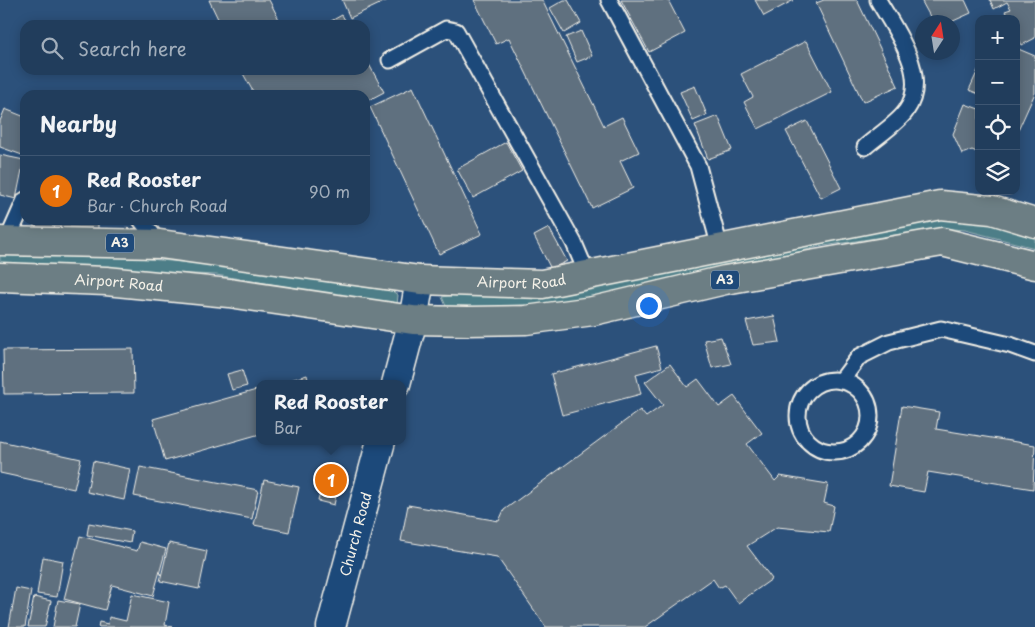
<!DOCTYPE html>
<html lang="en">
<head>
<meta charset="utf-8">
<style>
	:root { --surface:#213d5c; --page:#294462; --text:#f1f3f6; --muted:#a2aebb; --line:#3e5672; --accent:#ffd166 }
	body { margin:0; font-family:"Playpen Sans",sans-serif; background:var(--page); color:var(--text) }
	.controls { position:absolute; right:15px; top:15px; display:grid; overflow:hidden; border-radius:10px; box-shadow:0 2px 12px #0003 }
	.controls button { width:45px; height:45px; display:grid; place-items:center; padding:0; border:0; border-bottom:1px solid var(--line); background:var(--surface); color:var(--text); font:25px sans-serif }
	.compass { position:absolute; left:915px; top:15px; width:45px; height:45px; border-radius:50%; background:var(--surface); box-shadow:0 2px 12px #0003; rotate:12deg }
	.you { position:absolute; left:648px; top:305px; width:18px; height:18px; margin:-12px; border:4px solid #fff; border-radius:50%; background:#1a73e8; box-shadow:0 0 0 8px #1a73e833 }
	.badge { display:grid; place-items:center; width:32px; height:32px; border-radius:50%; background:var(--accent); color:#fff; font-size:16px; font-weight:700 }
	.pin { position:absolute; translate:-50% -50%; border:2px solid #fff; box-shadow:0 1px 5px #0006 }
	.popup { position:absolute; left:256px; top:380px; width:150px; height:65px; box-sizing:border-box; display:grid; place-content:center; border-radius:10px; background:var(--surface); filter:drop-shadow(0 1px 4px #0005); font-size:16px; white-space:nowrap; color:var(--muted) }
	.popup b { font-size:19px; color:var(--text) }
	.popup::after { content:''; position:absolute; left:50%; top:100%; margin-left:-10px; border:10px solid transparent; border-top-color:var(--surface) }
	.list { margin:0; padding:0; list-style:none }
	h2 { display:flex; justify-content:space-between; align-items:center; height:65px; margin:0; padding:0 20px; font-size:21px }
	h2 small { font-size:16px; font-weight:400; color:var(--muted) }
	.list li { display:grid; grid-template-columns:32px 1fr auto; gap:15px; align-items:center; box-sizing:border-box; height:70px; padding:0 20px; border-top:1px solid var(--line) }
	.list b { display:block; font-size:19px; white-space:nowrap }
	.list p { margin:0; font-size:16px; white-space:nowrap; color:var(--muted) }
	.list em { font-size:16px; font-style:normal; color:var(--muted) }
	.icon { flex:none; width:28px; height:28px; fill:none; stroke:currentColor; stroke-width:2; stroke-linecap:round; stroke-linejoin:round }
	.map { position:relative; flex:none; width:1035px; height:627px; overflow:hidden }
	.search { position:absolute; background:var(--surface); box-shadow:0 2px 12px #0003; left:20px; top:20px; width:350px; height:55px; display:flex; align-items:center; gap:12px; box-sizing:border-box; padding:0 18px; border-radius:15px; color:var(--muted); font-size:19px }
	.panel { position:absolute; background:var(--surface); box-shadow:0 2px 12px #0003; left:20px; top:90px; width:350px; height:135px; border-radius:15px }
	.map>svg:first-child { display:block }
</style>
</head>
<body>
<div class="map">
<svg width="1035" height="627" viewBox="0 0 1035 627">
	<rect width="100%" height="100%" fill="#2c517b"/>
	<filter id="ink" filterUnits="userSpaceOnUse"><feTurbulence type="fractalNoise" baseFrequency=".02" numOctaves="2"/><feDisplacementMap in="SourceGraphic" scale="10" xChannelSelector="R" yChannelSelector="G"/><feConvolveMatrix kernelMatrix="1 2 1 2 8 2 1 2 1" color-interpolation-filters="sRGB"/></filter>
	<g filter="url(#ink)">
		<g fill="#4e7e88" stroke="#a1b8b8">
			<polygon points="950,218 994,225 1035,236 1035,248 965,230 940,228 817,247 770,260 573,301 525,307 446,306 442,297 837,231"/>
			<polygon points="0,251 105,255 214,265 392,291 398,295 397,305 216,275 0,265"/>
		</g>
		<g fill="#5e6f7f" stroke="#f4f1e8">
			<polygon points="209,0 269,0 282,25 221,25"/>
			<polygon points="342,0 388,0 350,18"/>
			<polygon points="474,0 542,0 604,126 622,117 639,152 620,161 633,188 592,208 509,38 496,44"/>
			<polygon points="564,0 568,0 581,23 564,33 550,8"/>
			<polygon points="621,0 668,0 685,33 649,52"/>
			<polygon points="755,0 794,0 764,16"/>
			<polygon points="824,0 857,0 898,86 863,102 816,3"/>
			<polygon points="921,0 965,0 971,13 951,22 933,22"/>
			<polygon points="990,0 1035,0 1035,38 1022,45 1016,34 1016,19 1009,19 1005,11 1011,9 1007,2 994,9"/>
			<polygon points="342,15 348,25 324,25"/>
			<polygon points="581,31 592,56 577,62 566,37"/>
			<polygon points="806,41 832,92 758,129 744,102 753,97 741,74"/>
			<polygon points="1016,48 1035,56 1035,93 1016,135"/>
			<polygon points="365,57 384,92 365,102 365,95 255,95 241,70 365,70"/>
			<polygon points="979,68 979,94 969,90"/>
			<polygon points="695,86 707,115 693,121 680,92"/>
			<polygon points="413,87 482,234 439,254 370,107"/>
			<polygon points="965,104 979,109 979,153 972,150 962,154 953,134"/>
			<polygon points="5,109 25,117 25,156 0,147 0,121"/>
			<polygon points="718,116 732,150 708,159 695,125"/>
			<polygon points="807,121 841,188 821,198 786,131"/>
			<polygon points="506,142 522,171 473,198 457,169"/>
			<polygon points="0,155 24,160 16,199 0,195"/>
			<rect x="34" y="220" width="64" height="11"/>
			<polygon points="549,228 567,261 551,269 534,236"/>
			<polygon points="774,316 780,342 753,345 746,321"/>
			<polygon points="721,337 731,364 712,368 704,340"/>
			<polygon points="656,346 662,367 636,374 641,394 562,415 551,374"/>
			<polygon points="133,349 134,393 4,394 3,350"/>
			<polygon points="670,364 687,387 698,379 719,407 734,396 762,433 747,444 775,481 780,476 828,484 824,503 834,506 829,532 777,527 747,546 772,579 738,603 725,585 719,588 713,579 645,627 546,627 497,557 401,541 408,505 499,521 504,510 640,410 646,417 663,405 645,382"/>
			<polygon points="242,370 247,386 232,390 227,374"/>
			<polygon points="307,375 309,384 277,384"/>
			<polygon points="260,389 260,434 165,461 153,419"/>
			<polygon points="902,406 939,412 936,429 1035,445 1033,489 928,472 924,492 889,486"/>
			<polygon points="0,441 81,459 74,489 0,473"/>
			<polygon points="93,461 130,469 124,500 87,492"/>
			<polygon points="140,467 258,490 252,519 134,496"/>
			<polygon points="325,473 340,477 334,505 318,501"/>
			<polygon points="264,480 299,487 289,532 254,525"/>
			<polygon points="89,523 132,531 130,543 87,535"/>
			<polygon points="80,536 137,551 140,542 166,549 153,596 112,585 105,610 64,599"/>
			<polygon points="169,543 207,551 199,589 160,581"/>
			<polygon points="43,557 63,561 57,597 37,594"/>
			<polygon points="16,588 31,591 25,627 9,627"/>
			<polygon points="132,594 169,602 165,625 172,627 98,627 99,622 108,624 109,617 126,621"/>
			<polygon points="34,597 51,601 45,627 28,627"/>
			<polygon points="58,600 80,604 75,627 53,627"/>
		</g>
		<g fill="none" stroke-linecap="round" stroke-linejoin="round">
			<defs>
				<g id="lane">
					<polyline points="609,0 698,166 720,248"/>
					<polyline points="390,60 446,29 456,31 574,243 588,276"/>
					<path d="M865,147C876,137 898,123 906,111C931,76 895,30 878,0"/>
					<polyline points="141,220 160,244"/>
					<polyline points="7,241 25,200"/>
					<circle cx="834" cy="416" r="36"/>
					<polyline points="841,381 859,357 889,342 941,329 1010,345 1035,354"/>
				</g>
				<g id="street">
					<polyline points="396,384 413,320 420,280"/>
					<path id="s1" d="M331,627L381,441"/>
				</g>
				<g id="highway">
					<path id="s2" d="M0,241L160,244L420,280L542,284L940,205L992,210L1035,223"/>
					<path id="s3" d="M0,277L106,281L229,293L413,320L468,321L526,320L593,311L725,280L942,242L1035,265"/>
				</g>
			</defs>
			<use href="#lane" stroke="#f4f1e8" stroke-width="19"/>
			<use href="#street" stroke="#f4f1e8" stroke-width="31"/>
			<use href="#highway" stroke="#f4f1e8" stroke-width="31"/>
			<use href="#lane" stroke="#1f4a7a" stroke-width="15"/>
			<use href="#street" stroke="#1f4a7a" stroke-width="28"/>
			<use href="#highway" stroke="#6c7e84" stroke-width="28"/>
		</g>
	</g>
	<g text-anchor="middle" stroke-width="4" stroke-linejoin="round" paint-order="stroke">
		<g fill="#1f4a7a" stroke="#b4bfc7" stroke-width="1">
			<rect x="106" y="233.5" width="28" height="19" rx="4"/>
			<rect x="711" y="270.5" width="28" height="19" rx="4"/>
		</g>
		<g font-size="12" font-weight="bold" fill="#f4f1e8">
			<text x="120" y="247">A3</text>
			<text x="725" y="284">A3</text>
		</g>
		<g font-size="14" fill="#f4f1e8" stroke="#1f4a7a">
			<text dy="5" stroke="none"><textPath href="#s2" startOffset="524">Airport Road</textPath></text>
			<text dy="5" stroke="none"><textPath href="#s3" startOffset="119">Airport Road</textPath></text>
			<text dy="5" stroke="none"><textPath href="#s1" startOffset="96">Church Road</textPath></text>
		</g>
	</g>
</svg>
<div class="controls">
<button>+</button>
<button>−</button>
<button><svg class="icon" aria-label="locate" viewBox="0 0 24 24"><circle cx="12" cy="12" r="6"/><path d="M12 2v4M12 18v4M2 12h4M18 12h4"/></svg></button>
<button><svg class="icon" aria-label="layers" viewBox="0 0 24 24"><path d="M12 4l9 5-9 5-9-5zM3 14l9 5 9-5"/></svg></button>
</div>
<svg class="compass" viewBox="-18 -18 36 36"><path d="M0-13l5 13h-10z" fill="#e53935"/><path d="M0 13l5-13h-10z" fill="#a2aebb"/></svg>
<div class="you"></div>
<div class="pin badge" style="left:331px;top:480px;background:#e8710a">1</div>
<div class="popup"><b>Red Rooster</b>Bar</div>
<div class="search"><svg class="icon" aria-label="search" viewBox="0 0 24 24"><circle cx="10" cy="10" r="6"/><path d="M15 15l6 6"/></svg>Search here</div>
<section class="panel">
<h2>Nearby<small></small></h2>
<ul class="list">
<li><span class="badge" style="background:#e8710a">1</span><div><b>Red Rooster</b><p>Bar · Church Road</p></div><em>90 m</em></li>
</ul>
</section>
</div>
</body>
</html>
